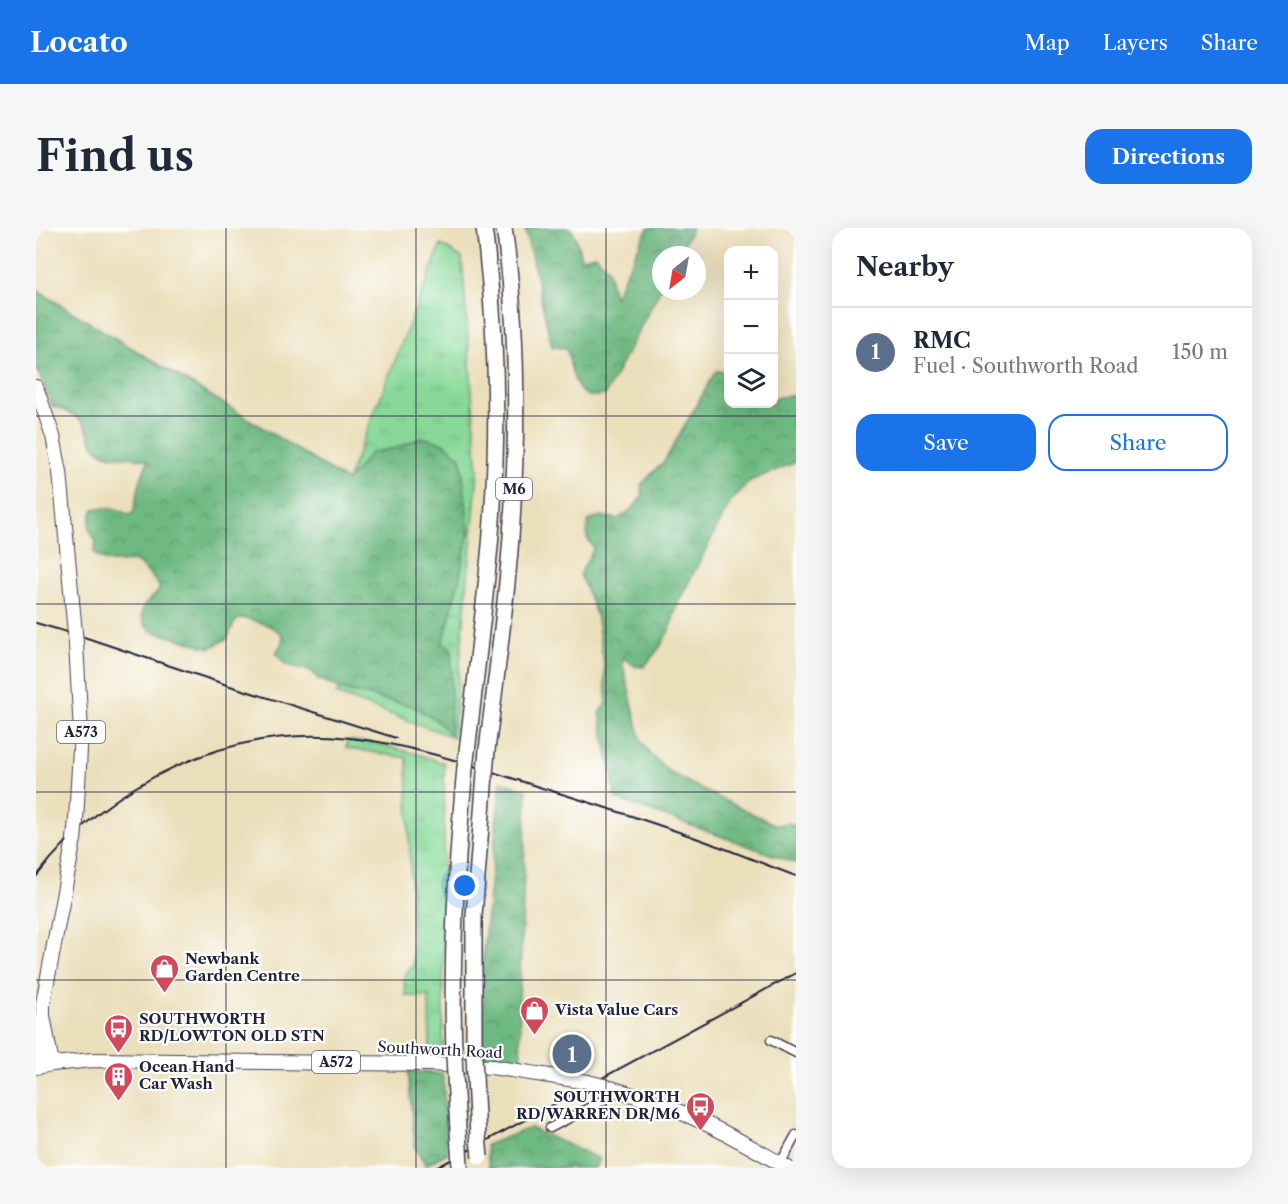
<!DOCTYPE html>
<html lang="en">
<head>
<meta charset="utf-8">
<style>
	:root { --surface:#fff; --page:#f6f6f7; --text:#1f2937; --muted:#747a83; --line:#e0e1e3; --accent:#1a73e8 }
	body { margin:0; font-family:"Libre Caslon Text",serif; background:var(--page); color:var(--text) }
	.controls { position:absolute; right:18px; top:18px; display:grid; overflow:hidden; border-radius:12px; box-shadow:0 6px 24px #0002 }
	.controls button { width:54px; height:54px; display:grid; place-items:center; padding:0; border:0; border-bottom:2px solid var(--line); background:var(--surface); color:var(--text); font:30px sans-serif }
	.compass { position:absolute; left:616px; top:18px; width:54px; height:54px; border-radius:50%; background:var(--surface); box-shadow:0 6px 24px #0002; rotate:211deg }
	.you { position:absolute; left:429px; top:658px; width:21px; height:21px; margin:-15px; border:4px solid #fff; border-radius:50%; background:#1a73e8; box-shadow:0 0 0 9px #1a73e833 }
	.badge { display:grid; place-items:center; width:39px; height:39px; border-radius:50%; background:var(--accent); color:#fff; font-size:20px; font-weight:700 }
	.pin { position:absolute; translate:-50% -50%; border:3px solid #fff; box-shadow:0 2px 6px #0006 }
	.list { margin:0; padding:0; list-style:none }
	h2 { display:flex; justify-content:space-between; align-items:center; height:78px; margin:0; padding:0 24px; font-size:26px }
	h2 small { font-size:20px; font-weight:400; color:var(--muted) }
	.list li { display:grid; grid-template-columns:39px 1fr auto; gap:18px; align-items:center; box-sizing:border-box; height:90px; padding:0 24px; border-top:2px solid var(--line) }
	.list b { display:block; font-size:22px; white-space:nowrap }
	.list p { margin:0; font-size:20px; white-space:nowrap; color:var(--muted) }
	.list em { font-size:20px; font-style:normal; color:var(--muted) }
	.actions { display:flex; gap:12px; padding:18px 24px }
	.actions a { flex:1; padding:14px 0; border:2px solid var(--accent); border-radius:18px; text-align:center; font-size:21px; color:var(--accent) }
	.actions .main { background:var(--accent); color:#fff }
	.icon { flex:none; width:33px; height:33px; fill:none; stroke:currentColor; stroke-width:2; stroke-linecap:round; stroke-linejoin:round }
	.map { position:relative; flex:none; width:760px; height:940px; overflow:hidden; border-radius:18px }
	header { display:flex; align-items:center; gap:36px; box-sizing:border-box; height:84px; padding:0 30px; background:var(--accent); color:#fff }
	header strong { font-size:28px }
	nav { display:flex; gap:33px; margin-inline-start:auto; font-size:21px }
	.intro { display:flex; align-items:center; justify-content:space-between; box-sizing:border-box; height:144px; padding:0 36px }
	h1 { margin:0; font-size:42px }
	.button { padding:15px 27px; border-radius:18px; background:var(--accent); color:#fff; font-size:21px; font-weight:700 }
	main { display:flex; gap:36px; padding:0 36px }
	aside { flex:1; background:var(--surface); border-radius:18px; box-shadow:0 6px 24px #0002 }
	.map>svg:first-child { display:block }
</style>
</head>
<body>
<header>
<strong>Locato</strong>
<nav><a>Map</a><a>Layers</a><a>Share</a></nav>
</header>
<div class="intro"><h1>Find us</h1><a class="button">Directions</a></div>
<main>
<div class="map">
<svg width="760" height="940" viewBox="0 0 760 940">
	<defs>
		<pattern id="grass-tufts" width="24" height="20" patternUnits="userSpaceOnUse" patternTransform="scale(1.5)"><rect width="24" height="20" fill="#88d999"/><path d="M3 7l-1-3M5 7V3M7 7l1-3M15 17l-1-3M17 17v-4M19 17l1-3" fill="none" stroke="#75ba85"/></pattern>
		<pattern id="forest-crowns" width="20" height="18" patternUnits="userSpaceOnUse" patternTransform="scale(1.5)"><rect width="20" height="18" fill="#6eb981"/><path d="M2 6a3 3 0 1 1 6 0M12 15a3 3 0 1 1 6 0" fill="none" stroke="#5a966b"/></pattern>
	</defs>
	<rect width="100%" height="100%" fill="#fff"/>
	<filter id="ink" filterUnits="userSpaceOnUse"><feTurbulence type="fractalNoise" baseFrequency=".0167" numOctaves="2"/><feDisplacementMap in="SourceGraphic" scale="12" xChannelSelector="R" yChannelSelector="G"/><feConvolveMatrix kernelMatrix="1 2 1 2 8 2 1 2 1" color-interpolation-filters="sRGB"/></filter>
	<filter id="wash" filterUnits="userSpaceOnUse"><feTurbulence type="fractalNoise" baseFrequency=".008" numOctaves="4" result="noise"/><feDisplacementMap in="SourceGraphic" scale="24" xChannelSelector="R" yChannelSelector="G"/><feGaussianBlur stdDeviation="1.35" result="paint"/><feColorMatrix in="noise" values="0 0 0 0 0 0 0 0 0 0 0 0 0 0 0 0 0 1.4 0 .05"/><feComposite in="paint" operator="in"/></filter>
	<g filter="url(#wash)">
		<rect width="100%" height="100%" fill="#ebdfbb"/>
		<g fill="url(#grass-tufts)" stroke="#557e6a" stroke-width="1.5">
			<polygon points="405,17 426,30 442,243 417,509 300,466 315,447 311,253"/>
			<path d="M312,512C346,515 377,524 408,535L407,827H394L393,768H370C369,755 364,747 377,739L371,530L310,520Z"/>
		</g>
		<g fill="url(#forest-crowns)" stroke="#486e5e" stroke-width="1.5">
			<path d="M489,0H534L540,10L545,30L560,27L572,41L578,69L612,0H656L642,27H625V60L569,167C564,167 558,169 553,168C537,165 534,133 531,120L516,119Z"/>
			<path d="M0,62L211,190L311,253L336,224L361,220L386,209L407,215L425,229L433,303L424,347L409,409L405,417L411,416L416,422L414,506L399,491L376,478L308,462L282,451L277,444L249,436L240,425L245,417L247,408C238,397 218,392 205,390L199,394L191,411L174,420L115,403C109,399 106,394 106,387C106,370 121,372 124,359C117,351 109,338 99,334C94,332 89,334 84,334C74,335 63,332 58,324L60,314L53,300L55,287L58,281C70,278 84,280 92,287L97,285L105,250L112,233C99,226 73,232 62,222C54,215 53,205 49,197C43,188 26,181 16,178L0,139Z"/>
			<polygon points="680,143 692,144 692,176 738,176 738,170 760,167 760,234 714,253 694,275 642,375 635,398 624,419 608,439 599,438 587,429 587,438 605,512 614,526 635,545 667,562 740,597 752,595 760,597 760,635 580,571 564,485 571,475 567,430 560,386 544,346 558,320 551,310 552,293 565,288 582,291 597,280 607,267 605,257 629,232"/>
			<polygon points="465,553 491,562 483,775 485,835 447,831 447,724"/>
			<polygon points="372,843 407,846 411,925 390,937 379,919"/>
			<polygon points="494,900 564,931 559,940 453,940 450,917"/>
		</g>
	</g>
	<g filter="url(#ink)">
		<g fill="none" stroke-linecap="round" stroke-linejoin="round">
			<defs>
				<g id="minor">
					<polyline points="735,812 760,825"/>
					<polyline points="514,900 568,872 576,860"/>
					<polyline points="744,936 760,907"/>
				</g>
				<g id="primary">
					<polyline points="0,159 17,208 24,244 39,405"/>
					<polyline points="40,416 45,504 40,592"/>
					<polyline points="16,836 7,788 7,775 38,611"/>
					<polyline points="2,838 2,801 5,792"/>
					<polyline points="0,839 16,836 57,832 392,836 456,839 552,854"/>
					<path d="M568,858C588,864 607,870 626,877C670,893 712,917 752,940"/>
				</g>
				<g id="motorway">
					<path d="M432,515C440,446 449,376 455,306C463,204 461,101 448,0"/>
					<path d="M451,522C460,451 470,380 475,309C482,207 483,102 468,0"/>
					<path d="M418,826C415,730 420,635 429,540"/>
					<polyline points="438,827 438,688 449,546"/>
					<polyline points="419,848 423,920"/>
					<polyline points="439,849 442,909"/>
				</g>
			</defs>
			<use href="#minor" stroke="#403e4e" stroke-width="11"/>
			<use href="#primary" stroke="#403e4e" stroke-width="16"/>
			<use href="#motorway" stroke="#403e4e" stroke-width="18"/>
			<use href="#minor" stroke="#fff" stroke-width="8"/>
			<use href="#primary" stroke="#fff" stroke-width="14"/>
			<use href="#motorway" stroke="#fff" stroke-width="15"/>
			<g stroke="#22223b" stroke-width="2">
				<polyline points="0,395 45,408 194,458 360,510"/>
				<path d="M0,649C72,554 194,496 314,510C379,517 441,539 503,559C559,576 616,594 671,614C701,625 730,637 760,648"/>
				<polyline points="400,940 760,745"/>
			</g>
			<defs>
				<g id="primary-bridge">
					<polyline points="39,405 40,416"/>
					<polyline points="38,611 40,592"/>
					<polyline points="552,854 568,858"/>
				</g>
				<g id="motorway-bridge">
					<polyline points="429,540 432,515"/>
					<polyline points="449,546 451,522"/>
					<polyline points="418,826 419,848"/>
					<polyline points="438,827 439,849"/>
					<polyline points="442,909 444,929"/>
					<polyline points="423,920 424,939"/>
				</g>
			</defs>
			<use href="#primary-bridge" stroke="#403e4e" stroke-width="16" stroke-linecap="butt"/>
			<use href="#motorway-bridge" stroke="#403e4e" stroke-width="18" stroke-linecap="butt"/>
			<use href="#primary-bridge" stroke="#fff" stroke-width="14"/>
			<use href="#motorway-bridge" stroke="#fff" stroke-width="15"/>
		</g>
	</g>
	<path fill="none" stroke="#22223b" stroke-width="1.5" stroke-opacity="0.55" d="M190,0V940M380,0V940M570,0V940M0,188H760M0,376H760M0,564H760M0,752H760"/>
	<defs>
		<symbol id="shop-pin" viewBox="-11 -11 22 30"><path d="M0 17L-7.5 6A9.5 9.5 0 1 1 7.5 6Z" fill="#d1495b" stroke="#fff"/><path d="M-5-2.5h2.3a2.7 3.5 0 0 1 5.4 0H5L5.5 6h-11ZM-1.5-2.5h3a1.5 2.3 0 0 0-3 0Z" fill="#fff"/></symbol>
		<symbol id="bus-pin" viewBox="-11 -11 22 30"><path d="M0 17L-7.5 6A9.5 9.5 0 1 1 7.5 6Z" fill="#d1495b" stroke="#fff"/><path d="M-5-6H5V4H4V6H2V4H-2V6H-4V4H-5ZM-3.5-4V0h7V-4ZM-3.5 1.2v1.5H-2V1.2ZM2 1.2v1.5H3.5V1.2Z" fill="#fff"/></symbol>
		<symbol id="building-pin" viewBox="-11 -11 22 30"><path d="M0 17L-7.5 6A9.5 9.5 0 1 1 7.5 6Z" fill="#d1495b" stroke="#fff"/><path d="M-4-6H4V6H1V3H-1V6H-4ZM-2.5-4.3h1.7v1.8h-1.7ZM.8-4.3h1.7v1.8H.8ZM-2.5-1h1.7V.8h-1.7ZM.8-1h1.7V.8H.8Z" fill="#fff"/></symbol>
	</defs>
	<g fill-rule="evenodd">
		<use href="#shop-pin" x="112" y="724" width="33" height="45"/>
		<use href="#shop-pin" x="482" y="766" width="33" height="45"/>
		<use href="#bus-pin" x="66" y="784" width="33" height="45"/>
		<use href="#building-pin" x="66" y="832" width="33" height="45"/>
		<use href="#bus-pin" x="648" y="862" width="33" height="45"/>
	</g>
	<g text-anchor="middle" stroke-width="4.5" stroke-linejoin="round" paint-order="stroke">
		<g fill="#fff" stroke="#646476" stroke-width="1.5">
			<rect x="460" y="250" width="36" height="22" rx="4.5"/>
			<rect x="21" y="493" width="48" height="22" rx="4.5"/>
			<rect x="276" y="823" width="48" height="22" rx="4.5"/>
		</g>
		<g font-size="14" font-weight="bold" fill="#22223b">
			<text x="478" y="266">M6</text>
			<text x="45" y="509">A573</text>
			<text x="300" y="839">A572</text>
		</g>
		<g font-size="15" font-weight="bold" fill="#22223b" stroke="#fff" text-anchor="start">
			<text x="149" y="736">Newbank<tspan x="149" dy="17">Garden Centre</tspan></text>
			<text x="519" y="787">Vista Value Cars</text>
			<text x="103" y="796">SOUTHWORTH<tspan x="103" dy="17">RD/LOWTON OLD STN</tspan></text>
			<text x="103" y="844">Ocean Hand<tspan x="103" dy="17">Car Wash</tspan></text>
			<text x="644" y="874" text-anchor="end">SOUTHWORTH<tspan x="644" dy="17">RD/WARREN DR/M6</tspan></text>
		</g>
		<g font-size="15" fill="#22223b" stroke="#fff">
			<text transform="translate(404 822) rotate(3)" y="5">Southworth Road</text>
		</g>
	</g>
</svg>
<div class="controls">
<button>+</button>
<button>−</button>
<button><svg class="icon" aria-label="layers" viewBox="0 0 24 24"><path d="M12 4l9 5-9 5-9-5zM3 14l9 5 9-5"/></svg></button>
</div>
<svg class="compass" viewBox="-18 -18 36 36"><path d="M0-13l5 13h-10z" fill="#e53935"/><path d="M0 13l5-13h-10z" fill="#747a83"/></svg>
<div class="you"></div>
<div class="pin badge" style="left:536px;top:826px;background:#5c6f8a">1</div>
</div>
<aside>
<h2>Nearby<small></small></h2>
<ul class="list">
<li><span class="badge" style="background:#5c6f8a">1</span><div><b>RMC</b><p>Fuel · Southworth Road</p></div><em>150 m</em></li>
</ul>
<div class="actions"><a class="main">Save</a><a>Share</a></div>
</aside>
</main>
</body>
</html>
